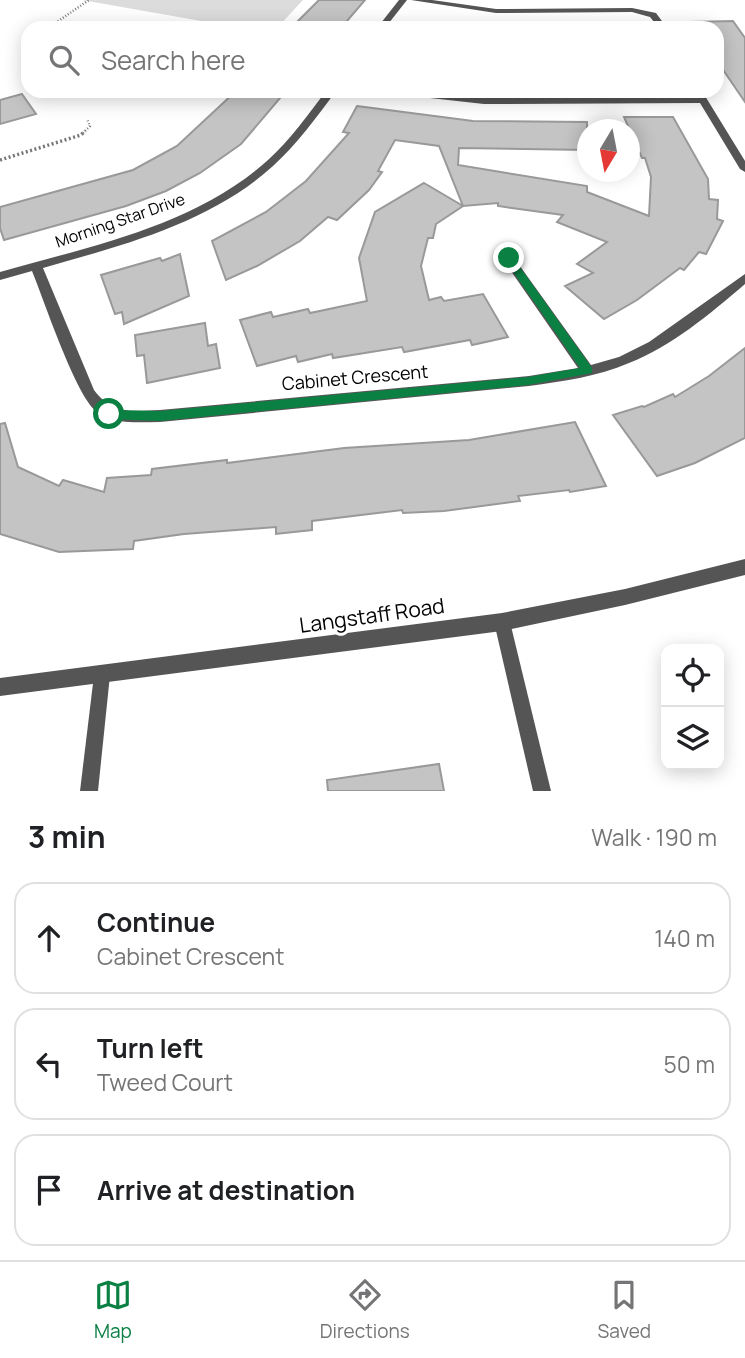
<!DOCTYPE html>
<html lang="en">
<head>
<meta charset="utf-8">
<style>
	:root { --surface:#fff; --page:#f2f2f2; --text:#202124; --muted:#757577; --line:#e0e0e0; --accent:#0b8043 }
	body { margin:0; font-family:Manrope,sans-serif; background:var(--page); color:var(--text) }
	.controls { position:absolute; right:21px; bottom:21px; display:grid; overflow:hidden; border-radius:14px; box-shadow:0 4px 18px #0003 }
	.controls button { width:63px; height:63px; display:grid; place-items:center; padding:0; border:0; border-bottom:2px solid var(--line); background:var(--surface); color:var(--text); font:35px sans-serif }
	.compass { position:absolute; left:577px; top:119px; width:63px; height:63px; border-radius:50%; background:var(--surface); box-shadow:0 4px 18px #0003; rotate:190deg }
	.stop { position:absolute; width:21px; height:21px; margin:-16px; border:5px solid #0b8043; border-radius:50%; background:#fff }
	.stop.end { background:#0b8043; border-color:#fff; box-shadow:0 2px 7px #0008 }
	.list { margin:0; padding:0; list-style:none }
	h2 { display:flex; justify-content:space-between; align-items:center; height:91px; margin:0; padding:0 28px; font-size:30px }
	h2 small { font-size:23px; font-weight:400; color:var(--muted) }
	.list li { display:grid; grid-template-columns:46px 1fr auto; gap:21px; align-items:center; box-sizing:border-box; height:112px; margin:0 14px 14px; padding:0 14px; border:2px solid var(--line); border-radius:21px }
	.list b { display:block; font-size:26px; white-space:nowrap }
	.list p { margin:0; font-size:23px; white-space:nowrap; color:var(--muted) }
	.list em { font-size:23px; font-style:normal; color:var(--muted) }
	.icon { flex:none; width:38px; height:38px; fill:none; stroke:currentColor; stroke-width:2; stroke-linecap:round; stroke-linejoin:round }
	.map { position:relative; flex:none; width:745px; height:791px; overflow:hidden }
	.search { position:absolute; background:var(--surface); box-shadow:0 4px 18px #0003; left:21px; right:21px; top:21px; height:77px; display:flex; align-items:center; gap:18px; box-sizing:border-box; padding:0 24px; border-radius:21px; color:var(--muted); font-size:26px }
	.sheet { height:469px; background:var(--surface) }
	nav { display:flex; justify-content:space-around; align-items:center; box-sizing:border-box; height:98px; border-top:2px solid var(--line); background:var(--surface); font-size:19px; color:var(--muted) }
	nav a { display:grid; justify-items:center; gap:4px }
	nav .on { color:var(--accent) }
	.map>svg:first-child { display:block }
</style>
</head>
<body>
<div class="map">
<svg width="745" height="791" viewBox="0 0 745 791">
	<rect width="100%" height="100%" fill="#fff"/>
	<polygon fill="#dcdcdc" points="82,0 303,0 277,28 241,28"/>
	<g fill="#c4c4c4" stroke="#999" stroke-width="2">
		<polygon points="319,0 365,0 341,28 291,28"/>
		<polygon points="733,21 745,38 745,102 717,61 717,28 695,28 691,22"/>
		<polygon points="236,91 286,91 241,144 200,173 166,191 126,206 4,240 0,228 0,207 133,170 177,146"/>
		<polygon points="22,94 36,114 0,124 0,100"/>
		<polygon points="357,106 473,121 587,122 587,150 459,148 458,165 587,186 587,192 649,216 651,177 645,158 642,158 624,117 673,117 708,179 709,199 718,200 717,219 723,221 706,254 699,252 684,270 680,268 637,300 604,319 565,286 593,273 577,264 607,242 557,222 563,215 498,206 498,203 463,206 439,146 395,140 378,171 382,172 369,190 337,220 328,217 300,241 257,266 226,280 212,241 266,212 306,181 349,133 343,132"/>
		<polygon points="424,183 463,206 436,224 433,238 428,238 421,266 429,300 441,297 444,301 483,294 508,337 472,345 470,340 404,352 402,347 333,358 332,354 298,362 296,356 257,366 240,320 271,312 273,317 308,309 310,313 367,301 359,258 375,212"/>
		<polygon points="180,254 189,296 124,324 122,312 115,314 101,275 160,258 162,261"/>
		<polygon points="205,323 208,346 216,344 220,368 147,383 144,355 137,356 135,335"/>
		<polygon points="745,348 745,438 695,463 657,476 613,415 642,406 644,407 673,394 675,397 709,376"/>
		<polygon points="575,422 606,486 570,492 569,490 518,496 520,501 444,511 403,513 402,510 312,521 312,530 276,534 276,527 184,534 134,541 133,549 59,552 0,534 0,424 5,423 18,467 59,486 63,480 104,492 107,478 151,475 152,469 227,460 227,463 344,448 469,440"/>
		<polygon points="439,764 444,791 328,791 327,780"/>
	</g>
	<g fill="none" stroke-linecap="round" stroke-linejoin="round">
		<g stroke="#777" stroke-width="2.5" stroke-dasharray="1 2" stroke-linecap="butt">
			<polyline points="48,28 89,0"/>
			<polyline points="25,44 28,42"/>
			<polyline points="83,133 90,126 87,119"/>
		</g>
		<polyline stroke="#777" stroke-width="3.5" stroke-dasharray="2 2.5" stroke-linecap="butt" points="0,160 81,135 85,131"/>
		<g fill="#555" fill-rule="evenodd">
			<polygon points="502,615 507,617 510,622 551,791 533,791 494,622 497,617"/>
			<polygon points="102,667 108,669 110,675 98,791 80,791 94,675 96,669"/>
		</g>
		<g fill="#555" fill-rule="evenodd">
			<polygon points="399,0 407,0 385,28 377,28"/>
			<polygon points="411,0 432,0 496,9 632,8 656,13 667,28 659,28 650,17 632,12 496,13"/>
			<path d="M326,91H336C317,117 297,144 273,166C210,223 123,245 43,268L94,390C113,415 131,411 160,410L529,376L578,368L502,258L508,254L512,255L591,365L619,357L649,342L745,274V284C710,314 672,346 629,363C597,377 563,381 529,386L160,422C139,422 115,425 97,412C76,397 44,300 32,271L0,280V272C91,246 195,226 268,160C290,140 308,115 326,91Z"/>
			<polygon points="389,91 419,91 484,98 697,97 694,91 702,91 745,161 745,172 740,169 700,103 484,104 394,94"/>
		</g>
		<polygon fill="#555" fill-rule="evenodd" points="745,559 745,575 625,605 502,631 0,696 0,678 502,613 625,589"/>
	</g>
	<polygon fill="#0b8043" points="505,256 512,256 592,368 592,373 528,385 160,421 109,419 103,414 109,410 160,411 528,377 580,368 505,260"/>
	<g text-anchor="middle" stroke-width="6" stroke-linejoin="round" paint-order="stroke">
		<g font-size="16" fill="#000" stroke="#fff">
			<text transform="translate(120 220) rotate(-19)" y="6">Morning Star Drive</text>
		</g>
		<g font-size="18" fill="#000" stroke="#fff">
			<text transform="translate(355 378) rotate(-5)" y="6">Cabinet Crescent</text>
		</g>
		<g font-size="21" fill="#000" stroke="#fff">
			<text transform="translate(372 616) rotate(-8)" y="7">Langstaff Road</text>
		</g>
	</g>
</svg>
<div class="controls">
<button><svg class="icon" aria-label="locate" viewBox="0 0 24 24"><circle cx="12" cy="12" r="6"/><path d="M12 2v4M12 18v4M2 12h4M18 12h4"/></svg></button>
<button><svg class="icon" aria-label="layers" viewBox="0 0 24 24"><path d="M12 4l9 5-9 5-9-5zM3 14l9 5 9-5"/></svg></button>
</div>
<svg class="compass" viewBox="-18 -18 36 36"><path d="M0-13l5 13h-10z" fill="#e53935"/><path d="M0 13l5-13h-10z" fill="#757577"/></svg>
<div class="stop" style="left:109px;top:414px"></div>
<div class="stop end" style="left:509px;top:258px"></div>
<div class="search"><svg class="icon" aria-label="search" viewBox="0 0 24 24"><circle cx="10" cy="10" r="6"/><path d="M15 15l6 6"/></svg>Search here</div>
</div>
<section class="sheet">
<h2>3 min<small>Walk · 190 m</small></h2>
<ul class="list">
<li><svg class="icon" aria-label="ahead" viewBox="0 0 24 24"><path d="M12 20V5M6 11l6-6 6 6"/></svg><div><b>Continue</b><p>Cabinet Crescent</p></div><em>140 m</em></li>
<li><svg class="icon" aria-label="left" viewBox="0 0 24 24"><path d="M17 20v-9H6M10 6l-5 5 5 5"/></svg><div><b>Turn left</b><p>Tweed Court</p></div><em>50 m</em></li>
<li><svg class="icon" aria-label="arrive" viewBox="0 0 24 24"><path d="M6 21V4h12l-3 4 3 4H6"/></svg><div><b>Arrive at destination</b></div></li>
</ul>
</section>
<nav>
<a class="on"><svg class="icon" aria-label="map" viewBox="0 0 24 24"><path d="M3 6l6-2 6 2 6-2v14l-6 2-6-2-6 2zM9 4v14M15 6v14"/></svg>Map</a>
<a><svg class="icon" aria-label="directions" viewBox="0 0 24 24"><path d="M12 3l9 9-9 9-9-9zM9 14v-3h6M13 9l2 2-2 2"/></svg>Directions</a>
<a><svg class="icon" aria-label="saved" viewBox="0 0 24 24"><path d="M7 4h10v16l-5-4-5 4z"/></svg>Saved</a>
</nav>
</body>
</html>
